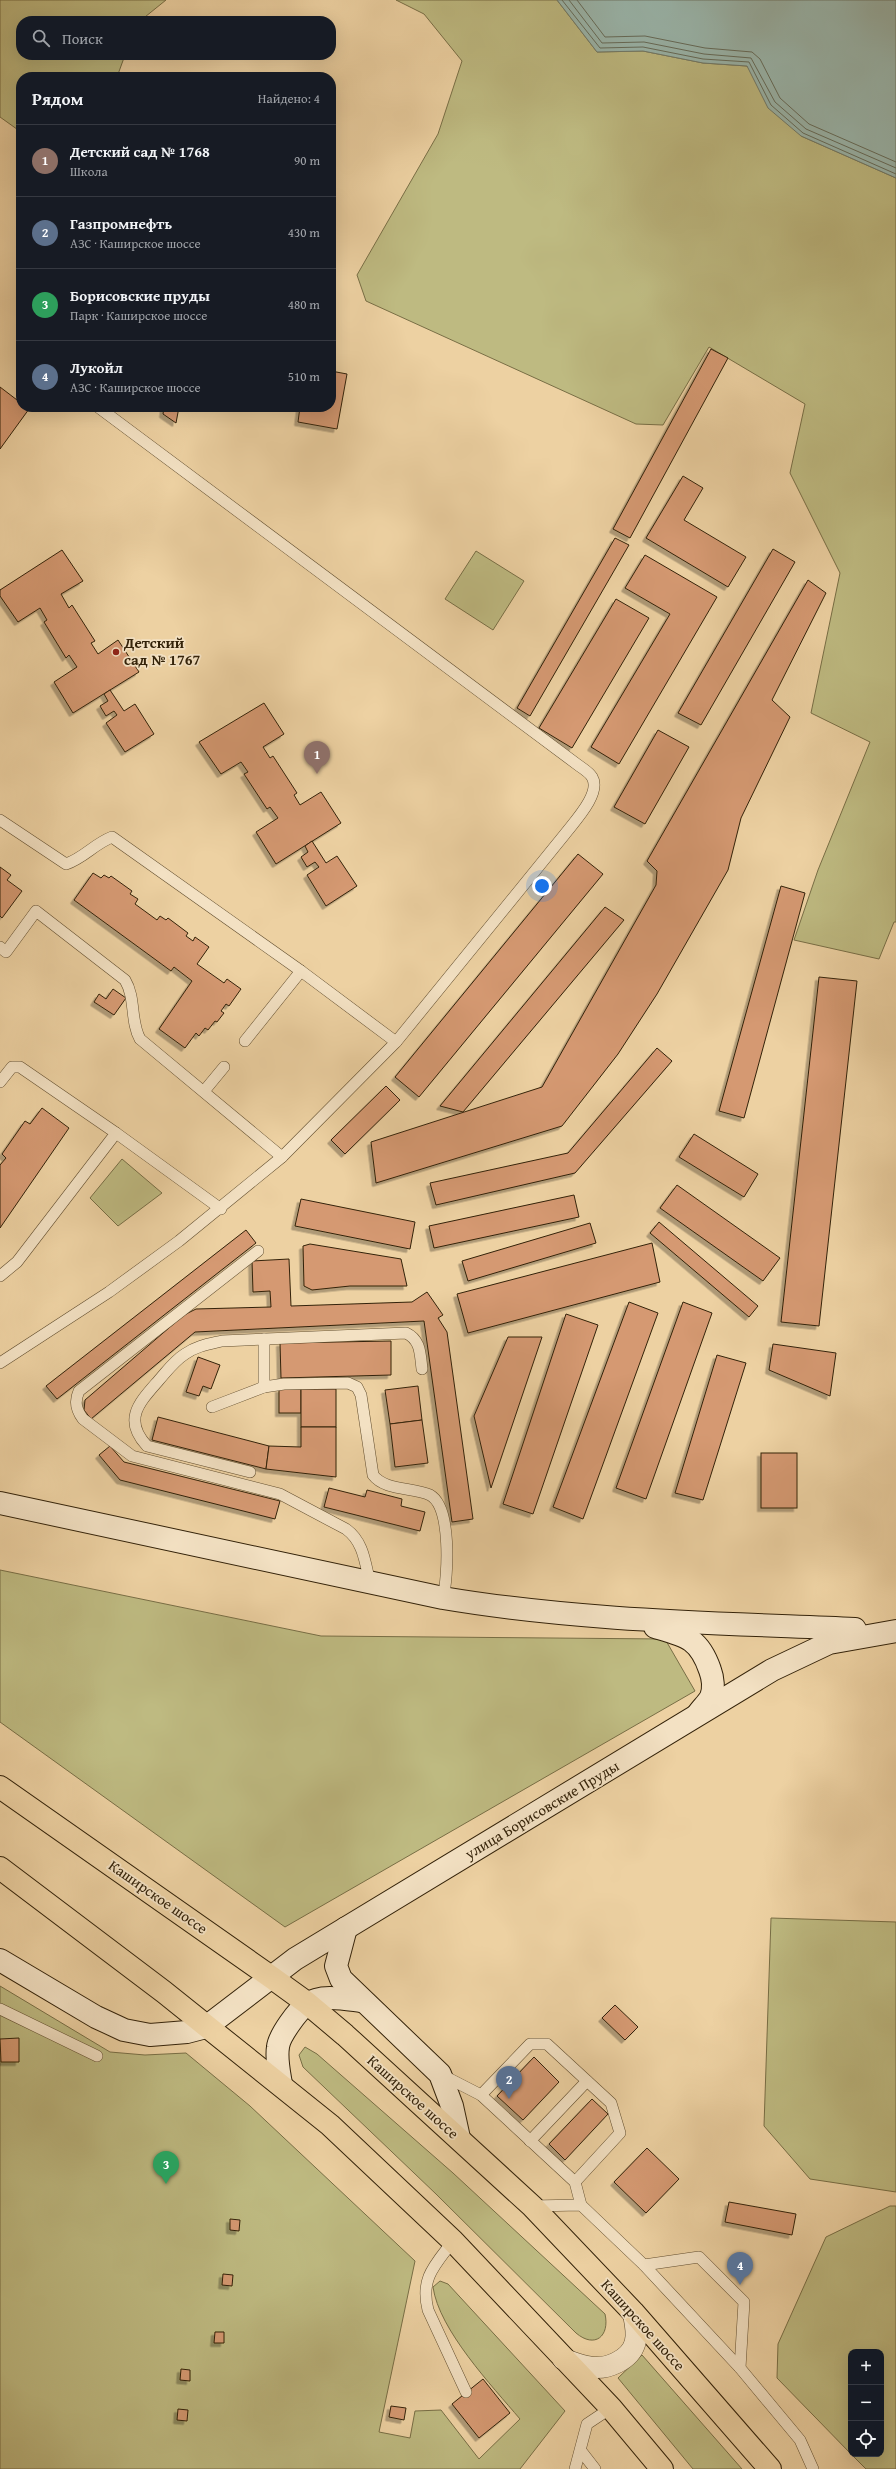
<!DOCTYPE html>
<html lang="ru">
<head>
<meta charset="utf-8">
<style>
	:root { --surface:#171b24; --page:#242831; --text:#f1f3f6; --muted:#9ea1a6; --line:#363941; --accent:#7c3aed }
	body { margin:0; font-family:"Gentium Book Plus",serif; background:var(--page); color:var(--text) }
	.controls { position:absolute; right:12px; bottom:12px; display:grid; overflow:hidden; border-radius:8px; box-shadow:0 4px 16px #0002 }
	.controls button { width:36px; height:36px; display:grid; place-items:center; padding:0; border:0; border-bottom:1px solid var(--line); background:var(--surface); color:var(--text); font:20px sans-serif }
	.you { position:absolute; left:542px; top:886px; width:14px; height:14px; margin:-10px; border:3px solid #fff; border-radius:50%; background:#1a73e8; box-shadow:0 0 0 6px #1a73e833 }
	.badge { display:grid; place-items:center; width:26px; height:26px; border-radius:50%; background:var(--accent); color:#fff; font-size:13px; font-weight:700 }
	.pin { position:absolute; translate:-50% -33px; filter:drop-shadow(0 1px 2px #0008) }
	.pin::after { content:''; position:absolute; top:21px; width:14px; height:12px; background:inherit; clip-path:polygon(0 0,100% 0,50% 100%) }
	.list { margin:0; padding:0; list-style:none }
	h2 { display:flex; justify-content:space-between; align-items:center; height:52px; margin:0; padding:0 16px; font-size:17px }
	h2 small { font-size:13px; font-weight:400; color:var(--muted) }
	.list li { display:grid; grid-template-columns:26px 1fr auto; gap:12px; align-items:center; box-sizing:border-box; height:72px; padding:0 16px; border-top:1px solid var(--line) }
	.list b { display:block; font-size:15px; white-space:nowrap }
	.list p { margin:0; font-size:13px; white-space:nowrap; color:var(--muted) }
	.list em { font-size:13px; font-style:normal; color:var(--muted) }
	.icon { flex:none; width:22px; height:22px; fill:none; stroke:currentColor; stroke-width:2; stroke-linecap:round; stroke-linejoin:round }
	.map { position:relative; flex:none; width:896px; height:2469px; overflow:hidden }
	.search { position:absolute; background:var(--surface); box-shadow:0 4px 16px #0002; left:16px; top:16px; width:320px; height:44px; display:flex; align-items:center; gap:10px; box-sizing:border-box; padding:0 14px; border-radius:16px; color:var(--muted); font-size:15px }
	.panel { position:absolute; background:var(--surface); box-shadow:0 4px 16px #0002; left:16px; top:72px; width:320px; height:340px; border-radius:16px }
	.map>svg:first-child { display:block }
</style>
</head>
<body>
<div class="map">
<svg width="896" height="2469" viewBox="0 0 896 2469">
	<defs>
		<filter id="shadow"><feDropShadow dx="-3.5" dy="3.5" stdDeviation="0" flood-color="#0004"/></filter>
	</defs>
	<rect width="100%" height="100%" fill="#edd1a2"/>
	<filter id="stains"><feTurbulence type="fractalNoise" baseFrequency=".005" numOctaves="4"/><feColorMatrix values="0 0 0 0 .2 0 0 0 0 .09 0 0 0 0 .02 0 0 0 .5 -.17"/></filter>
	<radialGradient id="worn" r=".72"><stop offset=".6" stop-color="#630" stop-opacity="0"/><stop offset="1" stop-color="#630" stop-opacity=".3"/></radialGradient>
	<g fill="#beba81" stroke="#786e45">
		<polygon points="0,0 166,0 140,21 21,21 21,55 125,55 117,77 21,77 21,132 0,117"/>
		<polygon points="396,0 557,0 597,52 643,51 703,63 747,66 801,136 896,178 896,922 894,922 879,959 794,940 818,870 870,742 811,713 840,573 790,473 805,404 709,347 663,425 636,424 366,301 357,275 438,134 462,61 424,14"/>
		<polygon points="476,551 524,581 493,630 445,599"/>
		<polygon points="122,1159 162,1193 118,1226 90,1198"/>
		<polygon points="0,1570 321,1636 665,1639 695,1691 285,1927 0,1722"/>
		<polygon points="771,1918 896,1922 896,2192 810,2179 764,2126"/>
		<path d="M0,1986L110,2052L145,2055L186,2053L250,2106L415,2261L379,2432L410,2438L415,2411L441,2410L479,2459L520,2419C492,2386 439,2330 433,2287L440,2281L448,2284L565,2411L520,2469H0Z"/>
		<path d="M305,2047L317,2054L453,2173L605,2314C610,2336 595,2349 576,2333L436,2194L303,2067L299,2055Z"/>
		<polygon points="890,2206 896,2206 896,2469 866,2469 851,2454 881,2454 881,2352 851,2352 851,2454 777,2378 778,2344 826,2237"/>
		<polygon points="642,2355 742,2469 693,2469 618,2378"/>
	</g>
	<polygon fill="#9ab6ac" stroke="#717b6b" points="557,0 896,0 896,178 801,136 768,108 747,66 703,63 643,51 597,52"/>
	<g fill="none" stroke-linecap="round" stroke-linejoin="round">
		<g stroke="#666c5a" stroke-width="1">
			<polyline points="562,0 600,48 643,47 703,59 749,62 771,105 803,133 896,174"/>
			<polyline points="569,0 602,43 644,42 704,54 751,58 775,102 806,129 896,168"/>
			<polyline points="577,0 605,37 645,36 705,48 752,52 760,59 780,98 809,124 896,162"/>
		</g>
	</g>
	<g fill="#d59972" stroke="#332209" filter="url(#shadow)">
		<polygon points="711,349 728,358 630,538 613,529"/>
		<polygon points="331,371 347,374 337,429 298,422 300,407 331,407"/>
		<polygon points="0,387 21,403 21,407 29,409 0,449"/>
		<polygon points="164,407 179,407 176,423 163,414"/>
		<polygon points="683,476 703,488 684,520 746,557 728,587 646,538"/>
		<polygon points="615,538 629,545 530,716 517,708"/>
		<polygon points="773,549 795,562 701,725 678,713"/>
		<polygon points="62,550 83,581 61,594 69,608 72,605 95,641 91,643 98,654 118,640 139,672 73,713 54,682 77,667 69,655 66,658 44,622 47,620 40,608 18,622 0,596 0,590"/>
		<polygon points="645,555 717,597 619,764 591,747 670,614 625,588"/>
		<polygon points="808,580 826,593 772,700 790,717 741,818 728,870 657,994 618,1054 562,1126 376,1183 371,1142 542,1087 656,885 657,871 647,861"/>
		<polygon points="616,599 649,618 572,748 539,728"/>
		<polygon points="110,690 124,711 135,704 154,734 125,752 106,723 117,715 114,711 106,716 100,706 108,701 104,694"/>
		<polygon points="264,703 284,734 263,747 270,758 273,756 297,793 294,795 300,805 321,792 341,823 276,864 256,832 278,818 270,807 267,809 244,774 248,772 241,762 221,774 199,742"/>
		<polygon points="658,730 689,747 645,824 614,807"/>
		<polygon points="312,841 326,863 337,856 357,886 326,906 307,875 319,867 315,862 307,867 301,857 308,852 305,846"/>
		<polygon points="578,854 603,874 419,1097 395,1077"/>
		<polygon points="0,867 11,875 7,880 22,891 2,918 0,916"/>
		<polygon points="93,873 101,878 104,875 109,878 111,876 132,891 130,894 138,899 135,904 157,920 160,916 166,920 168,918 188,933 186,936 193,941 195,937 209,947 197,964 224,983 227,979 241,989 229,1006 226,1004 221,1011 224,1013 217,1022 215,1021 208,1030 205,1028 199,1036 196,1033 185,1048 159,1029 192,981 174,967 171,971 74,900"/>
		<polygon points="781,886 805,893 744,1118 719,1111"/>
		<polygon points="605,907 624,920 463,1112 440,1106"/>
		<polygon points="819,977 857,981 819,1326 781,1322"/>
		<polygon points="113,989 126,998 114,1015 94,1002 99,994 106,999"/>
		<polygon points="657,1048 672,1061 575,1173 436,1205 430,1183 568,1153"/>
		<polygon points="386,1086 400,1100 345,1154 331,1140"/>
		<polygon points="42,1108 69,1128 0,1228 0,1165 6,1158 2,1154 25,1121 30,1124"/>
		<polygon points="694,1134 758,1174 744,1197 679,1157"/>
		<polygon points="677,1185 780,1258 763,1281 660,1208"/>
		<polygon points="574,1195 579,1217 434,1248 429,1226"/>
		<polygon points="301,1199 415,1222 410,1249 295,1226"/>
		<polygon points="659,1222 758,1306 749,1317 650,1233"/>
		<polygon points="590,1223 596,1243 468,1281 462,1261"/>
		<polygon points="246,1230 256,1243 57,1399 46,1386"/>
		<polygon points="652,1243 660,1282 468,1333 457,1294"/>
		<polygon points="310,1244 401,1259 407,1286 350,1286 312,1290 304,1286 303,1246"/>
		<polygon points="289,1259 291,1306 412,1302 427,1292 443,1315 438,1318 447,1332 473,1519 452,1522 424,1321 195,1332 91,1419 84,1410 85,1400 184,1315 196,1309 271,1307 270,1291 253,1292 252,1261"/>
		<polygon points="629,1302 658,1313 583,1519 553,1507"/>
		<polygon points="683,1302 712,1313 646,1499 616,1488"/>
		<polygon points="566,1314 598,1325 533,1514 503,1504"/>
		<polygon points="508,1337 542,1337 491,1488 474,1416"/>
		<polygon points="391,1341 391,1375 281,1378 280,1343"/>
		<polygon points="773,1344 836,1353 830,1396 769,1370"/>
		<polygon points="717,1355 746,1363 703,1500 675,1493"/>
		<polygon points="198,1357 220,1365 211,1389 203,1386 199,1396 186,1392"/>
		<polygon points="418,1386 422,1420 390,1424 385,1390"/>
		<rect x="279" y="1389" width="22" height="24"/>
		<rect x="301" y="1389" width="35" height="38"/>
		<polygon points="158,1417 269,1446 266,1469 152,1440"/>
		<polygon points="422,1420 428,1463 395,1467 390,1424"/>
		<polygon points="301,1427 336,1427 336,1477 266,1469 269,1446 301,1447"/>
		<polygon points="110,1446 124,1462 280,1501 275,1519 120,1480 99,1455"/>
		<rect x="761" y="1453" width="36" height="55"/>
		<polygon points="329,1488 365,1497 367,1490 402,1499 401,1506 425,1512 420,1531 324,1507"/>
		<polygon points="615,2005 638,2027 625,2040 602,2018"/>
		<polygon points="19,2038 19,2062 1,2062 0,2039"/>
		<polygon points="534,2057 559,2082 523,2120 497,2096"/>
		<polygon points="592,2099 608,2114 565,2160 549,2144"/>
		<polygon points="647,2148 679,2179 646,2213 614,2182"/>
		<polygon points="729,2202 796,2214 792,2235 725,2222"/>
		<polygon points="230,2219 240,2220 239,2231 230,2230"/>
		<polygon points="223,2274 233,2275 232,2286 222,2285"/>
		<polygon points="215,2332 224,2332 224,2343 214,2343"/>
		<polygon points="181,2369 190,2370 190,2381 180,2380"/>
		<polygon points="483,2379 510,2413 479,2438 452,2404"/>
		<polygon points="391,2406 406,2408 404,2420 389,2417"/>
		<polygon points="178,2409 188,2410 187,2421 177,2420"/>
	</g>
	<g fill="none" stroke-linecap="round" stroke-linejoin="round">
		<defs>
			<g id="lane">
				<path d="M0,820L66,864C84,858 94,844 112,837L301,971L396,1042"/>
				<path d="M0,947L6,952L36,911L125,980C136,998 130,1021 140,1039L282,1157"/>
				<polyline points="245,1041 301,971"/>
				<polyline points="0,1082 12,1067 20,1067 116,1133 17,1262 0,1276"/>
				<polyline points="205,1090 224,1067"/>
				<polyline points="116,1133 221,1209"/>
				<path d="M258,1251L79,1391C74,1402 76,1410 83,1419L132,1456L280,1494L346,1529C364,1542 365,1563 370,1583"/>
				<polyline points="264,1339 264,1387"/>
				<path d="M0,1363L109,1292L179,1241L282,1157L396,1042L565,834C574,822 602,793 592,777C589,772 582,768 578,765L98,407"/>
				<path d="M212,1407L264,1387L284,1384L348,1383L357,1387L361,1395L373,1475C385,1491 413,1487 430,1495C452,1507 448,1577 443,1598"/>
				<path d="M250,1472L147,1446C122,1419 140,1402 159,1380C167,1371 174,1361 185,1354C196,1346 209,1344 222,1341L406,1333C421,1340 420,1354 422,1369"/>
				<polyline points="0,2009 97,2056"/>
				<polyline points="442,2075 481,2095 575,2182 581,2205"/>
				<polyline points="481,2095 530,2044 547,2044 611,2103 620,2133 575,2182"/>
				<polyline points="530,2141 587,2081"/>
				<polyline points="532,2206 581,2205 644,2265 699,2257 744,2302 740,2368 800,2440 813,2469"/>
				<path d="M453,2241C435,2265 420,2278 428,2310L466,2392"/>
				<polyline points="644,2265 740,2368"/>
				<polyline points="581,2451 595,2469"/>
				<polyline points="575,2469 587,2424 611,2408"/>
			</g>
			<path id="street" d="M563,2359C572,2362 581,2366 590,2367C607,2370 630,2360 635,2343C638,2333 635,2322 633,2312"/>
			<g id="secondary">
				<path d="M0,1503L443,1598C579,1621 718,1623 855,1629"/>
				<path d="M655,1627C686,1636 699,1638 710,1670C713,1678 714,1689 711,1697C708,1703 701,1709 698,1714"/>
				<polyline points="346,1928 336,1966 341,1979 440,2074 452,2106 459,2138"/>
				<polyline points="0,1960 96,2017 124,2030 150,2035 187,2032 206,2027 295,1959 772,1670 829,1643 896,1631"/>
				<path d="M281,2084C279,2072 276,2059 278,2047C279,2036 298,2010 307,2004C321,1994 345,1999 361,2001"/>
			</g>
			<g id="primary">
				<polyline points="0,1787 271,1977 307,2003 345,2035 532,2206 633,2312 770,2469"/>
				<polyline points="0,1868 164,1992 330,2125 453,2241 611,2408 662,2469"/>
			</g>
		</defs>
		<use href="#lane" stroke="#624e2f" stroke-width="12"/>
		<use href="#street" stroke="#624e2f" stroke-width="22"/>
		<use href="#secondary" stroke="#332209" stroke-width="24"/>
		<use href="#primary" stroke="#332209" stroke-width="24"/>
		<use href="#lane" stroke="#f3e1c3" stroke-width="11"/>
		<use href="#street" stroke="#f3e1c3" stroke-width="21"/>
		<use href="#secondary" stroke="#f3e1c3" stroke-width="22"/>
		<use href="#primary" stroke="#edd1a2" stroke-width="22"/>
	</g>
	<circle fill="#8f2418" stroke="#f3e1c3" stroke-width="1.5" cx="116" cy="652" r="4"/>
	<g text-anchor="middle" stroke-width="3.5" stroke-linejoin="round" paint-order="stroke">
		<g font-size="15" font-weight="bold" fill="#332209" stroke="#f3e1c3" text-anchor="start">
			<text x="124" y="648">Детский<tspan x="124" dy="17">сад № 1767</tspan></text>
		</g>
		<g font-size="15" fill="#332209" stroke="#f3e1c3">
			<text transform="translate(542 1810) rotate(-31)" y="5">улица Борисовские Пруды</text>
			<text transform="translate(158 1897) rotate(35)" y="5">Каширское шоссе</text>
			<text transform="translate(413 2097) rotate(42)" y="5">Каширское шоссе</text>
			<text transform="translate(643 2325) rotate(48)" y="5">Каширское шоссе</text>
		</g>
	</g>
	<rect width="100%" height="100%" filter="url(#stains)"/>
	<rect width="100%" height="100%" fill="url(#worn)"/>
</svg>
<div class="controls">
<button>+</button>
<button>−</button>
<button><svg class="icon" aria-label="locate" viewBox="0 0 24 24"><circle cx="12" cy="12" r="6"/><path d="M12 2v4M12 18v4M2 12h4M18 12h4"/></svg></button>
</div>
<div class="you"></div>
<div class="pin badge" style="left:317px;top:774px;background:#8d6e63">1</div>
<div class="pin badge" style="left:509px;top:2099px;background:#5c6f8a">2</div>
<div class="pin badge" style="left:166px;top:2184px;background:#2e9e5b">3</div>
<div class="pin badge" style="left:740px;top:2285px;background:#5c6f8a">4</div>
<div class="search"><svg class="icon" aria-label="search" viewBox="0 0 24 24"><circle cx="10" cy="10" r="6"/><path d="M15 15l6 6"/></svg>Поиск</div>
<section class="panel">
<h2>Рядом<small>Найдено: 4</small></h2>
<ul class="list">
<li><span class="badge" style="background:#8d6e63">1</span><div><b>Детский сад № 1768</b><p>Школа</p></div><em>90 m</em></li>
<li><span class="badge" style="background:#5c6f8a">2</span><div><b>Газпромнефть</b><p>АЗС · Каширское шоссе</p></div><em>430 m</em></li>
<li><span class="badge" style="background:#2e9e5b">3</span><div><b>Борисовские пруды</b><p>Парк · Каширское шоссе</p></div><em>480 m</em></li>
<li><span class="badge" style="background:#5c6f8a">4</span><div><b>Лукойл</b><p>АЗС · Каширское шоссе</p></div><em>510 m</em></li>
</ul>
</section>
</div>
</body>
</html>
